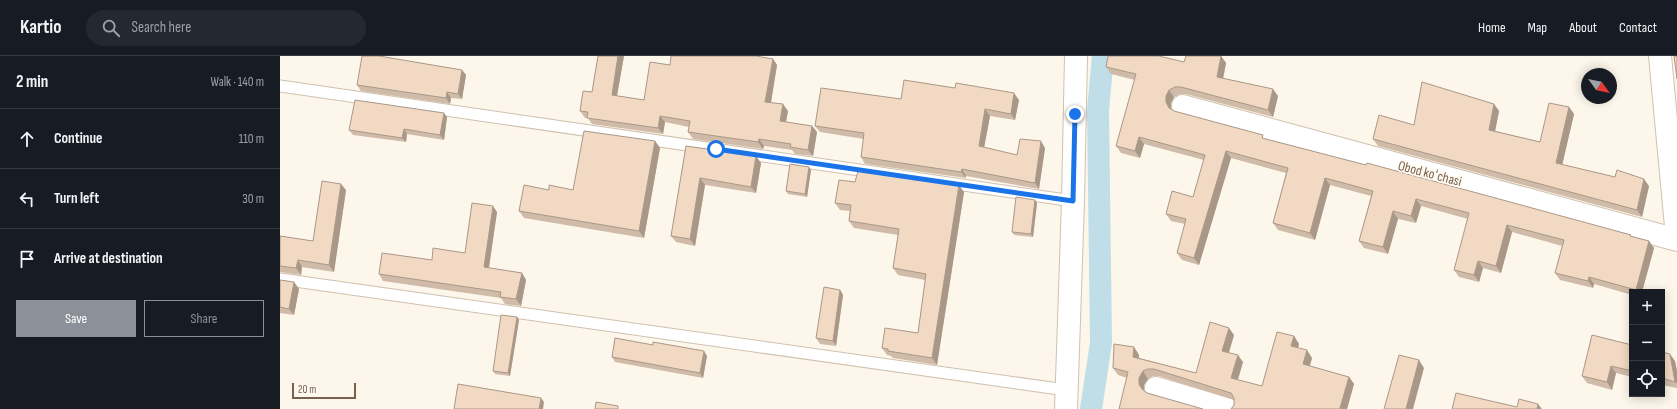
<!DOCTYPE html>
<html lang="en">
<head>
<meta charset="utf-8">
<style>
	:root { --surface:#171b24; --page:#242831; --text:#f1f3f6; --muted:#9ea1a6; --line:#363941; --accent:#8c9099 }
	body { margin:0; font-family:"Sofia Sans Condensed",sans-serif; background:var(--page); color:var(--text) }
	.controls { position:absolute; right:12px; bottom:12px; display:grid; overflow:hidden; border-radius:0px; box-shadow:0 2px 10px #0003 }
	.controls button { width:36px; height:36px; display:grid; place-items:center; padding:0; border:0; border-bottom:1px solid var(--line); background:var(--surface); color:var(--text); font:20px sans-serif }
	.compass { position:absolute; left:1301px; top:12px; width:36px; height:36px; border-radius:50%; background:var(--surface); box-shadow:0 2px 10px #0003; rotate:123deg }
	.scale { position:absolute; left:12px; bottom:10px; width:64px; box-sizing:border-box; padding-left:4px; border:2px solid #79604d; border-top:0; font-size:11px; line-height:14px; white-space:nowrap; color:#79604d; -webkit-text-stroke:3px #fffbf2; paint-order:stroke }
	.stop { position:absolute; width:12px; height:12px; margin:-9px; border:3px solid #1a73e8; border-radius:50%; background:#fff }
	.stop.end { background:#1a73e8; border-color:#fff; box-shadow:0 1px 4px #0008 }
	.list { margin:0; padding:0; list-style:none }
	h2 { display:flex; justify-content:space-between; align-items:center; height:52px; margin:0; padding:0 16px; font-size:17px }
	h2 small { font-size:13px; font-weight:400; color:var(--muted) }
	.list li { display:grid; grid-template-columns:26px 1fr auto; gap:12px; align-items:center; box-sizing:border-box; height:60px; padding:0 16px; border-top:1px solid var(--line) }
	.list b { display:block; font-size:15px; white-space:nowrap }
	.list em { font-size:13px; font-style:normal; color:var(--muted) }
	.actions { display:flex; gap:8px; padding:12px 16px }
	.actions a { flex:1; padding:9px 0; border:1px solid var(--accent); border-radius:0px; text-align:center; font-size:14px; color:var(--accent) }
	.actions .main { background:var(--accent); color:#fff }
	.icon { flex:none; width:22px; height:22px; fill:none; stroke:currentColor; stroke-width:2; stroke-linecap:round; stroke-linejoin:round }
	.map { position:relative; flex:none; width:1397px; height:353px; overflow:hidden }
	header { display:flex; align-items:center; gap:24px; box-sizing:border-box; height:56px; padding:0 20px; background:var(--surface); border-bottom:1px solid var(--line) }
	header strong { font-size:19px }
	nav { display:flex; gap:22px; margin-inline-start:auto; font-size:14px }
	.search { width:280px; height:36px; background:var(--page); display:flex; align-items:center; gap:10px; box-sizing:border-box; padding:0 14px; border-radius:22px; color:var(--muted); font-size:15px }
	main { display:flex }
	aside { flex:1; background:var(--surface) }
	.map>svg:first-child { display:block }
</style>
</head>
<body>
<header>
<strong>Kartio</strong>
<div class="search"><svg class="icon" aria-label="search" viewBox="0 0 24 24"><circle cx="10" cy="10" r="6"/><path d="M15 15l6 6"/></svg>Search here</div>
<nav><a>Home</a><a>Map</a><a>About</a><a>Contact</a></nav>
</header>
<main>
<aside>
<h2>2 min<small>Walk · 140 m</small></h2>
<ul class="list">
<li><svg class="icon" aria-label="ahead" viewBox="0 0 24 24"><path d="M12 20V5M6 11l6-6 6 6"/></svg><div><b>Continue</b></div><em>110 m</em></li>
<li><svg class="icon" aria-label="left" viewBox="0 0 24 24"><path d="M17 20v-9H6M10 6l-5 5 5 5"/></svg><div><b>Turn left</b></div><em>30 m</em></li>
<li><svg class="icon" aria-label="arrive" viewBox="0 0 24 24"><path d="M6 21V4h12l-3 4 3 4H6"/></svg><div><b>Arrive at destination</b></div></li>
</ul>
<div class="actions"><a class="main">Save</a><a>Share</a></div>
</aside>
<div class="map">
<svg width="1397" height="353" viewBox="0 0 1397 353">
	<rect width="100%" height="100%" fill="#fdf7eb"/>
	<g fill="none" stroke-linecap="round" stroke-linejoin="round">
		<polyline stroke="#bfdee7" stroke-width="22" points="811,353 821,287 818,54 823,0"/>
		<defs>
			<g id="service">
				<polyline points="0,30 793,145"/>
				<polyline points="0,223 786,334"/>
			</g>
			<g id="minor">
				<polyline points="1380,0 1397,181"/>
				<polyline points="903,50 1397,184"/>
				<polyline points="876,332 947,353"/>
				<polyline points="786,353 793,145 796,0"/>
			</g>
		</defs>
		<use href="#service" stroke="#d0c0af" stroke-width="13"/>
		<use href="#minor" stroke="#d0c0af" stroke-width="24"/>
		<use href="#service" stroke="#fff" stroke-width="11"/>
		<use href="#minor" stroke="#fff" stroke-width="22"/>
	</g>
	<g fill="#d0bba8">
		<polygon points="318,0 344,0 337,40 364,44 493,3 497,9 491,47 508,55 506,66 532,70 537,76 533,100 515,98 512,94 484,90 483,93 413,83 408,76 409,71 385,66 383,78 312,68 308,62 305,62 300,55 312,36"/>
		<polygon points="941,0 946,7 943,22 998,40 993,61 906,38 900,38 894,41 891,47 891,53 894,55 985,83 1351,179 1352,181 1369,185 1374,192 1362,236 1352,236 1352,239 1314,228 1313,232 1280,224 1275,217 1282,190 1232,176 1221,217 1203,212 1199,226 1179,221 1174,214 1188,163 1141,150 1136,167 1118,163 1108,198 1084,192 1079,185 1091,140 1050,129 1035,184 998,174 993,167 1006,117 951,102 919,209 902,204 897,197 905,168 891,165 886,158 913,141 924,104 864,88 860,102 841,97 836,90 855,24 831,18 826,11 904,6"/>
		<polygon points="182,14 186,19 182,43 171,42 170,48 81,35 77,29"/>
		<polygon points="621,43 739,44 735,64 710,60 704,92 737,99 765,92 759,133 686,120 686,122 585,108 581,101 584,83 540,76 535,70"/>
		<polygon points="1214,48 1219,55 1215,75 1260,86 1289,51 1294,58 1282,109 1369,130 1362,161 1098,90 1093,83 1134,69"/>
		<polygon points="167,61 164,84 127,78 126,86 73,79 69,74"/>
		<polygon points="375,85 380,92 364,182 244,162 239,155 293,134"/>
		<polygon points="406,90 476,100 481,107 476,137 425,129 415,190 396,186 391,180"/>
		<polygon points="529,111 531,114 527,141 508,138 506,135"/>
		<polygon points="575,126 684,136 657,309 613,302 611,300 607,299 602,292 638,277 645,224 618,219 613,212 618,179 574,172 569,165 570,155 560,154 555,147"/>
		<polygon points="66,134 54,216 22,211 21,219 0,216 0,180 33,185"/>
		<polygon points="755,144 757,147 753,181 734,179 732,176"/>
		<polygon points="217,156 209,212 242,217 246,224 241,250 225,248 221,242 103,225 99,218 152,204 185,197"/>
		<polygon points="0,224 14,226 19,233 14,259 0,257"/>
		<polygon points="560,234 563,239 556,290 540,288 536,282"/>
		<polygon points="237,261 239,264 230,320 215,318 213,315"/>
		<polygon points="954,279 949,297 963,306 958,324 982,330 1014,280 1019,288 1018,292 1032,302 1030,310 1069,321 1074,328 1067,353 951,353 954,349 954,344 879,320 873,320 868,323 864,329 864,335 839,353 847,322 838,319 833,312 854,291 859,299 859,302 916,317"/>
		<polygon points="373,289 427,300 423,322 335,306 332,301"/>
		<polygon points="1352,289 1352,321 1336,317 1332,334 1307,327 1302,320"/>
		<polygon points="1382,296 1395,305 1397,315 1397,332 1382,329"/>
	</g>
	<g fill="#a99888">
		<polygon points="338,0 344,0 336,45 332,39"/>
		<polygon points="941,0 946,7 942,28 937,21"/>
		<polygon points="493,3 497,9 490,52 485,46"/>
		<polygon points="182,14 186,19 182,43 178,38"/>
		<polygon points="993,33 998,40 993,61 988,54"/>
		<polygon points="889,34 894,41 891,47 891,54 886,46 886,40"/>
		<polygon points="167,36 171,42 170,48 166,42"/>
		<polygon points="734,37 739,44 735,64 731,58"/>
		<polygon points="503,48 508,55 505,71 500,65"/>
		<polygon points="1214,48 1219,55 1214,81 1209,74"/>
		<polygon points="1289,51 1294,58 1281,114 1276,107"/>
		<polygon points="705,53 710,60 703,97 699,90"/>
		<polygon points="164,57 167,61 164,84 160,79"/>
		<polygon points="380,60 385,66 383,78 378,72"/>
		<polygon points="532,70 537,76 533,100 528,94"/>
		<polygon points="124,73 127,78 126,86 122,82"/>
		<polygon points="859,81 864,88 860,102 855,95"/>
		<polygon points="479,83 484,90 483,93 478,86"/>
		<polygon points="375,85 380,92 364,182 359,175"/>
		<polygon points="761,85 765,92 759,133 755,127"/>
		<polygon points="946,95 951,102 919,209 914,202"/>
		<polygon points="476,100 481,107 476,137 471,131"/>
		<polygon points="529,111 531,114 527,141 525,138"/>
		<polygon points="682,113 686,120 686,122 681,116"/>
		<polygon points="420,122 425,129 415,190 410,183"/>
		<polygon points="1045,122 1050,129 1035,184 1030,177"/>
		<polygon points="1364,123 1369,130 1362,161 1357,154"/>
		<polygon points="61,128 66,134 54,216 49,209"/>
		<polygon points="679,129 684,136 657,309 652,302"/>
		<polygon points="1136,143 1141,150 1136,167 1131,160"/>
		<polygon points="755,144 757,147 753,181 751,178"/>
		<polygon points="213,150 217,156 208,217 204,211"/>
		<polygon points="1113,155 1118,163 1108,198 1103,191"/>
		<polygon points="1227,169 1232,176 1221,217 1216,210"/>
		<polygon points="1369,185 1374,192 1362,236 1358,236 1356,234"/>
		<polygon points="18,204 22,211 21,219 16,212"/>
		<polygon points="1198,205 1203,212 1199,226 1194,219"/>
		<polygon points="242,217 246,224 241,250 236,243"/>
		<polygon points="1309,221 1314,228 1313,232 1308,225"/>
		<polygon points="14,226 19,233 14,259 9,253"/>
		<polygon points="560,234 563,239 556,290 553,285"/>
		<polygon points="237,261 239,264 230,320 228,317"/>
		<polygon points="949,272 954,279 947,302 942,295"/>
		<polygon points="1014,280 1019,288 1016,298 1011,290"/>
		<polygon points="854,291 859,299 858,308 853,301"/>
		<polygon points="1027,294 1032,302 1028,315 1023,308"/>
		<polygon points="424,295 427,300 423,322 420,317"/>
		<polygon points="1390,298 1395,305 1397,315 1397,328 1395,326"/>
		<polygon points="958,299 963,306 956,329 951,322"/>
		<polygon points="1139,304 1144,312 1133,353 1126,353"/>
		<polygon points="1331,310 1336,317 1332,334 1327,326"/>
		<polygon points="863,315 868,323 864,329 864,335 862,333 859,328 859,322"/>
		<polygon points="1069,321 1074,328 1067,353 1060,353 1060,352"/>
		<polygon points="261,342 264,346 263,353 259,353"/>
		<polygon points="1258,348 1262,353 1257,353"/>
	</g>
	<g fill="#f2d9c3" stroke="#a99888">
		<polygon points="82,0 99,0 182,14 178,38 167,36 166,42 77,29"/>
		<polygon points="318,0 338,0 332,39 364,44 370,6 390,9 391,0 476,0 493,3 485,46 503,48 500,65 532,70 528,94 510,91 511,88 479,83 478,86 408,76 410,65 380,60 378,72 307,62 308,56 300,55 303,35 312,36"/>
		<polygon points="828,0 879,0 904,6 906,0 941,0 937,21 993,33 988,54 901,31 895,31 889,34 886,40 886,46 889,52 894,55 983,79 982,82 1086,109 1087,107 1351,179 1350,180 1369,185 1356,234 1309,221 1308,225 1275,217 1284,184 1227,169 1216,210 1198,205 1194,219 1174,214 1189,157 1136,143 1131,160 1113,155 1103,191 1079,185 1093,135 1045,122 1030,177 993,167 1008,112 946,95 914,202 897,197 906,163 886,158 892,135 913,141 925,99 859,81 855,95 836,90 856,18 826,11"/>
		<polygon points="1394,0 1397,0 1397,23"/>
		<polygon points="624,24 675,32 676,27 734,37 731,58 705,53 699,90 737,99 740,83 761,85 755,127 682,113 681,116 581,101 584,77 535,70 541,32 621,43"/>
		<polygon points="1142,26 1214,48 1209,74 1260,86 1269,47 1289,51 1276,107 1335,121 1337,114 1364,123 1357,154 1093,83 1099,59 1134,69"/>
		<polygon points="75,44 164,57 160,79 124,73 122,82 69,74"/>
		<polygon points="304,75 375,85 359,175 239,155 244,129 269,134 269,129 293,134"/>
		<polygon points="406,90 476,100 471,131 420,122 410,183 391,180"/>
		<polygon points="510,108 529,111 525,138 506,135"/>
		<polygon points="578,115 679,129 652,302 608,295 608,293 602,292 605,272 638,277 646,218 613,212 619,173 569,165 571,149 555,147 559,124 575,126"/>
		<polygon points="42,125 61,128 49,209 18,204 16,212 0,210 0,180 33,185"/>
		<polygon points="736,141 755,144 751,178 732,176"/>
		<polygon points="192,147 213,150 204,211 242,217 236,243 220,241 221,236 99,218 102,197 152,204 153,192 185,197"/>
		<polygon points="0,224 14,226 9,253 0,251"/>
		<polygon points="544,231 560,234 553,285 536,282"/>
		<polygon points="221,259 237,261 228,317 213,315"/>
		<polygon points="930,266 949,272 942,295 958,299 951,322 982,330 997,276 1014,280 1011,290 1027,294 1023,308 1069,321 1060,352 1062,353 951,353 954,349 954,342 951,337 874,313 868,313 863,315 859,322 859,328 862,333 867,337 923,353 839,353 848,316 833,312 834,288 854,291 853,301 916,317"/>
		<polygon points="1312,279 1352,289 1352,315 1331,310 1327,326 1302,320"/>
		<polygon points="335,282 373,289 373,286 424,295 420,317 332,301"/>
		<polygon points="1382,296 1390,298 1395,326 1382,322"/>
		<polygon points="1119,299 1139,304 1126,353 1104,353"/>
		<polygon points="178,328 261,342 259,353 174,353"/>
		<polygon points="1176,337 1237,351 1239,343 1258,348 1257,353 1172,353"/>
		<polygon points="316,346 338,350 338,353 315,353"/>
	</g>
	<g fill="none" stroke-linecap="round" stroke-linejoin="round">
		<polyline stroke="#1a73e8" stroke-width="5" points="436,93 793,145 795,58"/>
	</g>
	<g text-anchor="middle" stroke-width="3.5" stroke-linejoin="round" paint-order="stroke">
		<g font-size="14" fill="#79604d" stroke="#fffbf2">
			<text transform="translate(1150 117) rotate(15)" y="5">Obod koʻchasi</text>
		</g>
	</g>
</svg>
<div class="controls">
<button>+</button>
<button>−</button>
<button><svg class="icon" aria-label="locate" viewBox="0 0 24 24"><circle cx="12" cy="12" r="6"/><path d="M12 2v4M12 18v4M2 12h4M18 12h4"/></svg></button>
</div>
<svg class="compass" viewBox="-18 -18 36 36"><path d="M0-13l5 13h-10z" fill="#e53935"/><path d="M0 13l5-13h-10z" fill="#9ea1a6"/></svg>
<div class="scale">20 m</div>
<div class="stop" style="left:436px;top:93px"></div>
<div class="stop end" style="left:795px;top:58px"></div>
</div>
</main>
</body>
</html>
